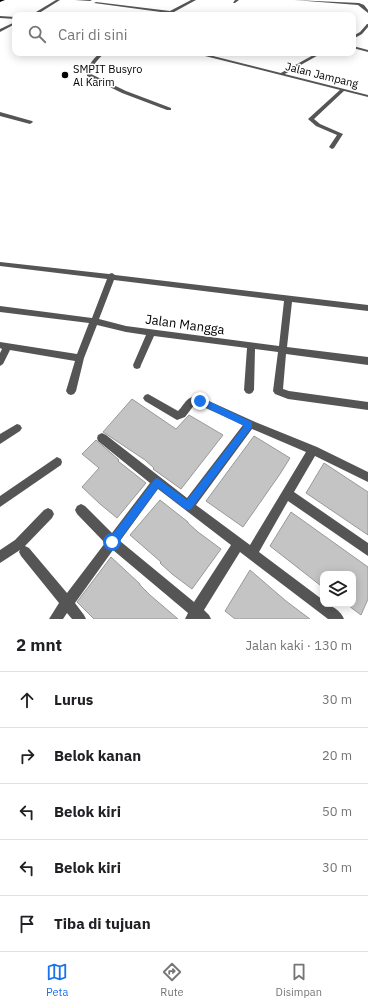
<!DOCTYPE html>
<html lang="id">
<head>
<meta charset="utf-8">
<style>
	:root { --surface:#fff; --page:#f6f6f6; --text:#202124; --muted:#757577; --line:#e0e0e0; --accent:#1a73e8 }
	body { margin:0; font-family:"IBM Plex Sans",sans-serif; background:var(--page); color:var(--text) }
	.controls { position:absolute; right:12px; bottom:12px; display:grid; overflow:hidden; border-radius:8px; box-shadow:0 2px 10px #0003 }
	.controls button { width:36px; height:36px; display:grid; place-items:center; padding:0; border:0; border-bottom:1px solid var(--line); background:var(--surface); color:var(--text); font:20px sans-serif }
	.stop { position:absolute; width:12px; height:12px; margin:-9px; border:3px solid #1a73e8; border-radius:50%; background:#fff }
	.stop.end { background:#1a73e8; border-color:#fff; box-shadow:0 1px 4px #0008 }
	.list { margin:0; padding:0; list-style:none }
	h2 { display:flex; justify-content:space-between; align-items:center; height:52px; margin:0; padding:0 16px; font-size:17px }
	h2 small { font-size:13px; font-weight:400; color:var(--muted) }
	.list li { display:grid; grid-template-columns:26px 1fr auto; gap:12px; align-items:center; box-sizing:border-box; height:56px; padding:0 16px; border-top:1px solid var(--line) }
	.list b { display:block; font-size:15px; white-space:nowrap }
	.list em { font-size:13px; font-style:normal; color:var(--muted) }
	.icon { flex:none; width:22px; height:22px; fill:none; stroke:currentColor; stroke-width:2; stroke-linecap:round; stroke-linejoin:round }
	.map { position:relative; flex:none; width:368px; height:619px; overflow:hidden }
	.search { position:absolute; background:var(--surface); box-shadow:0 2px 10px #0003; left:12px; right:12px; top:12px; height:44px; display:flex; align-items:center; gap:10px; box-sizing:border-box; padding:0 14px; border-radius:8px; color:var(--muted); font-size:15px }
	.sheet { height:332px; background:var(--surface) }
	nav { display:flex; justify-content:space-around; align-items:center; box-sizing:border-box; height:56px; border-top:1px solid var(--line); background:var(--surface); font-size:11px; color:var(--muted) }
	nav a { display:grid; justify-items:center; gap:2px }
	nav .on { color:var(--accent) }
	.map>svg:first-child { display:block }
</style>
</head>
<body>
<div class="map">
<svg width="368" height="619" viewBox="0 0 368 619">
	<rect width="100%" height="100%" fill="#fff"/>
	<g fill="#c4c4c4" stroke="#999">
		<polygon points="132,399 176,429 189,415 223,435 181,489 153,469 154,468 145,460 103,432"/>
		<polygon points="254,436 290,458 280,474 243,527 206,501"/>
		<polygon points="96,440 119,460 118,461 146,483 117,518 100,504 82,487 99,468 82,454"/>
		<polygon points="324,463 368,492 368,535 306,493"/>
		<polygon points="160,500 188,522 188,523 198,532 221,549 192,589 172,574 160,563 161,562 130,535"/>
		<polygon points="291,512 368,567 368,599 361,615 349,606 350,604 353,604 353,574 323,574 323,586 320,585 270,546"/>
		<polygon points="111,557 140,584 140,585 150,595 178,619 94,619 77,602"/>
		<polygon points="250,570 286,601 310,619 235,619 225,611"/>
	</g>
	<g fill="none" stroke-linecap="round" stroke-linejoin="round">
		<g fill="#555" fill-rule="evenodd">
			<polygon points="56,0 60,0 36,15 31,15"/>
			<polygon points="75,0 92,0 90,1"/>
			<polygon points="191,0 196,0 174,12 193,15 183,15 94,3 96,2 170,11"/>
			<polygon points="235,0 239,0 235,3 233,3"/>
			<polygon points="294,0 359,3 364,5 368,10 368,13 358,5"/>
			<polygon points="0,16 15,17 15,19 0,18"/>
			<polygon points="367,24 368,24 368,27 362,34 353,39 353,36 360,32"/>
			<polygon points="353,46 368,50 368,52 353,48"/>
			<path d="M100,53H105C98,59 92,65 91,74L126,91L171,108V110H167L122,93L87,76C86,67 93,59 100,53Z"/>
			<polygon points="317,53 322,53 283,75 279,74"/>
			<polygon points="341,89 345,90 314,119 320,124 343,134 334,148 332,149 329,147 337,135 316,126 308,119"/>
			<polygon points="0,112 32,121 33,122 30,124 0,116"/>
			<path d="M0,262L109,274L112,273L115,275L368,305V311L292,302L287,347L368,357V365L286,354L283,389L289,391L368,402V410L288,399L275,394L273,391L278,352L255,349L254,390L252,393L249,394L246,393L244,390L247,348L154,336L141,365L140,368L137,369L134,368L133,365L146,335L126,332L97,325L84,358L76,391L74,394L71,395L68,394L66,391L75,361L10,350L3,364L0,366V353L2,349L0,348V342L77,354L89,323L0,312V306L92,318L107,279L0,266ZM114,280L284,301L279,346L126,326L99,319Z"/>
			<path d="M148,394L178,411C186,403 186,395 200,397L253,421L317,447L368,472V482L315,456L294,492L368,543V556L288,501L259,552L323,600V604C331,604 341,611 344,619H328L240,552L204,610L209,615L211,619H185L188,613L113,550L75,603L84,615L86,619H72L67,613L63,619H49L59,603L21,556L19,552L20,550L0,563V550L15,540L44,510L48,508L52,510L54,514L52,518L25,546L29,548L67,593L105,543L77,514L75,510L77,506L81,504L85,506L112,533L150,483L98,441L97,438L98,435L102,433L106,435L187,498L243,425L199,405L195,404L185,417L177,420L145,401L143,398L145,395ZM252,429L306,452L250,545L196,505ZM158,489L231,545L194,602L120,541Z"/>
			<polygon points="17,424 20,425 22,428 20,431 0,444 0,434"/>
			<polygon points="57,457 61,459 62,462 61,465 0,507 0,496"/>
		</g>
		<g fill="#555" fill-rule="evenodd">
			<polygon points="15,22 15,24 0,32 0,29"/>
			<polygon points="175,53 205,54 368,95 368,97 205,56 177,54"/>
		</g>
		<polygon fill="#000" fill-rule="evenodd" points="0,0 5,0 0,2"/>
	</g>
	<polygon fill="#1a73e8" points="200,397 252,422 252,427 191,509 188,510 185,509 158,488 116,545 112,547 109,545 108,542 109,539 154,480 157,478 160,480 187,500 244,426 197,403 196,401"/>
	<circle fill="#000" stroke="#fff" stroke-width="1.5" cx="65" cy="75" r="4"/>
	<g text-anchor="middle" stroke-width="3" stroke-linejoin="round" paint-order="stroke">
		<g font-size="11" fill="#000" stroke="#fff" text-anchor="start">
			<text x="73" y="73">SMPIT Busyro<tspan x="73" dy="13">Al Karim</tspan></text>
		</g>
		<g font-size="11" fill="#000" stroke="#fff">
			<text transform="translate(322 75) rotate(14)" y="4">Jalan Jampang</text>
		</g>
		<g font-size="13" fill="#000" stroke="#fff">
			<text transform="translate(185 324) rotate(8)" y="5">Jalan Mangga</text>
		</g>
	</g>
</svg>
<div class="controls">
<button><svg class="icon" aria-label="layers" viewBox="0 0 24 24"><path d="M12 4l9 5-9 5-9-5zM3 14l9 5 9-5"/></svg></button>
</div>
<div class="stop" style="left:112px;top:542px"></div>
<div class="stop end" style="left:200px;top:401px"></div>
<div class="search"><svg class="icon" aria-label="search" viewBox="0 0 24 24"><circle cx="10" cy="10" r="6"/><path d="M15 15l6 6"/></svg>Cari di sini</div>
</div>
<section class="sheet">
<h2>2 mnt<small>Jalan kaki · 130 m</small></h2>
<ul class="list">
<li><svg class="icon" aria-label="ahead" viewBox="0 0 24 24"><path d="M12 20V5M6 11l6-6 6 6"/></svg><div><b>Lurus</b></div><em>30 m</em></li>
<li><svg class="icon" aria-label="right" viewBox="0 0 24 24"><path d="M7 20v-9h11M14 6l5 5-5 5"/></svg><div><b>Belok kanan</b></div><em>20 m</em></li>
<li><svg class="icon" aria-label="left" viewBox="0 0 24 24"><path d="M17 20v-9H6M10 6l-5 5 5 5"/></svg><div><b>Belok kiri</b></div><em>50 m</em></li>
<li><svg class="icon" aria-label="left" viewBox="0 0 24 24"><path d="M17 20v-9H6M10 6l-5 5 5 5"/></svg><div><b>Belok kiri</b></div><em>30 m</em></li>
<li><svg class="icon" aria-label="arrive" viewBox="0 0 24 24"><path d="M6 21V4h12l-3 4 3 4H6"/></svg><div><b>Tiba di tujuan</b></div></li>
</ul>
</section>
<nav>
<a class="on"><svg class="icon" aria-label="map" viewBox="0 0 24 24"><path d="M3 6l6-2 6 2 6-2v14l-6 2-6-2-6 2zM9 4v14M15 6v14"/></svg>Peta</a>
<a><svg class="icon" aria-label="directions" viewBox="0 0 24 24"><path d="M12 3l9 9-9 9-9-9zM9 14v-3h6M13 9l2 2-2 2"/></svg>Rute</a>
<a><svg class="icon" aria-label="saved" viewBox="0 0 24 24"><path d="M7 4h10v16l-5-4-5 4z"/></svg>Disimpan</a>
</nav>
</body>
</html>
